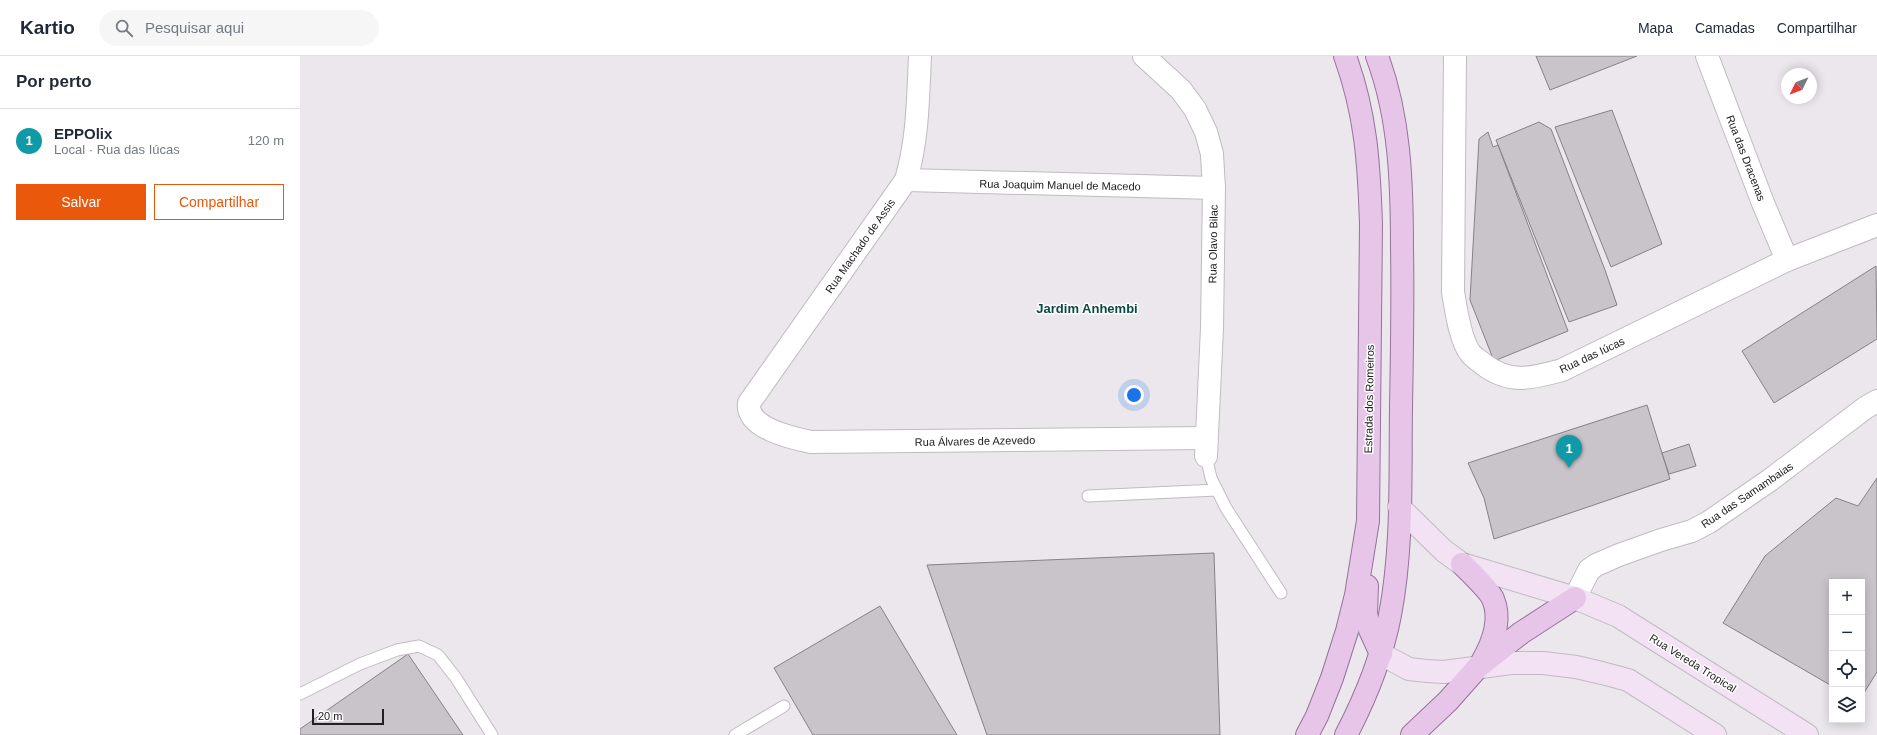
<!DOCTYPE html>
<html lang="pt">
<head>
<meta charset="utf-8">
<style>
	:root { --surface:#fff; --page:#f6f6f7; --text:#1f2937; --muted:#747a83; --line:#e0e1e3; --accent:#ea580c }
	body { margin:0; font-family:Arial,sans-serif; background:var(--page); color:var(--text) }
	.controls { position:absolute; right:12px; bottom:12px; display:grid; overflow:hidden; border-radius:0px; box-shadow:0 2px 10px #0003 }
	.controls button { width:36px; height:36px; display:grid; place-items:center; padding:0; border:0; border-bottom:1px solid var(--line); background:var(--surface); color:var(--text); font:20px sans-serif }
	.compass { position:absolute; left:1481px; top:12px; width:36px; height:36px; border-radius:50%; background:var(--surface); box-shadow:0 2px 10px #0003; rotate:227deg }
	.scale { position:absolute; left:12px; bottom:10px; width:72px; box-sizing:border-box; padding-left:4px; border:2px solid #222022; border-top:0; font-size:11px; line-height:14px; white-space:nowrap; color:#222022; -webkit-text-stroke:3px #fff; paint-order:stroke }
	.you { position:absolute; left:834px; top:339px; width:14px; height:14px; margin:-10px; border:3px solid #fff; border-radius:50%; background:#1a73e8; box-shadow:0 0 0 6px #1a73e833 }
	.badge { display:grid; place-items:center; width:26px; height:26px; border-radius:50%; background:var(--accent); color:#fff; font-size:13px; font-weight:700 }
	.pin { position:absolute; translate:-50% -33px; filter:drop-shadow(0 1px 2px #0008) }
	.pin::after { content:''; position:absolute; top:21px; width:14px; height:12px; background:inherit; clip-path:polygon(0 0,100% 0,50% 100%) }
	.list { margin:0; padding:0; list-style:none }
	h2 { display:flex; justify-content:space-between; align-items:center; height:52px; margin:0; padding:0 16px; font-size:17px }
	h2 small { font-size:13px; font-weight:400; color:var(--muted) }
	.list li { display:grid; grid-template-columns:26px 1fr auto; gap:12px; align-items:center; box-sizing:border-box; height:64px; padding:0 16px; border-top:1px solid var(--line) }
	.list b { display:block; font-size:15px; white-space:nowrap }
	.list p { margin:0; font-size:13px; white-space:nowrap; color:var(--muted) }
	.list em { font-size:13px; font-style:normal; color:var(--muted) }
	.actions { display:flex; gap:8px; padding:12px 16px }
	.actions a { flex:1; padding:9px 0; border:1px solid var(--accent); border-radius:0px; text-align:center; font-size:14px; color:var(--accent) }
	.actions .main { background:var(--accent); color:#fff }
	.icon { flex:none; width:22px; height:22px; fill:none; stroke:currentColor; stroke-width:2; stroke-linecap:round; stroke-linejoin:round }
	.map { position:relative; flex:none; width:1577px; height:679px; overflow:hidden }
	header { display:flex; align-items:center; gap:24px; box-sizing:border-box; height:56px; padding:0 20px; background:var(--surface); border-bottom:1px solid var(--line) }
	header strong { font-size:19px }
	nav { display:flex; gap:22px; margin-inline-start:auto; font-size:14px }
	.search { width:280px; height:36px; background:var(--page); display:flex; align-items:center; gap:10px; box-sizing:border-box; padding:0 14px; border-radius:22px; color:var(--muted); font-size:15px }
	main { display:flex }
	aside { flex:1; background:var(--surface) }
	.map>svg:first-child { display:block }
</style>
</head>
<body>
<header>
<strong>Kartio</strong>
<div class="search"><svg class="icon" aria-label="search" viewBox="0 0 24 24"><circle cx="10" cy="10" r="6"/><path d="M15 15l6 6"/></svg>Pesquisar aqui</div>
<nav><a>Mapa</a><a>Camadas</a><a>Compartilhar</a></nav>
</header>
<main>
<aside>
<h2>Por perto<small></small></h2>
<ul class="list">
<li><span class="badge" style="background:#0f9aa8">1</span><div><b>EPPOlix</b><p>Local · Rua das Iúcas</p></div><em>120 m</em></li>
</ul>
<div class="actions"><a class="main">Salvar</a><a>Compartilhar</a></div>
</aside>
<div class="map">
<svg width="1577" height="679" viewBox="0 0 1577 679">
	<rect width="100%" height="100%" fill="#ece7ed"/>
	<g fill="#c9c4ca" stroke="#858185">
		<polygon points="1236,0 1337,0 1250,34"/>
		<polygon points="1312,54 1362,188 1311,211 1255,71"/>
		<polygon points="1239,66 1251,73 1305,214 1317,249 1269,266 1196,84"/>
		<polygon points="1188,76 1193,91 1198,89 1268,275 1194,305 1170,244 1179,83"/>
		<polygon points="1576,210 1577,283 1474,347 1442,295"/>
		<polygon points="1347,349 1370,423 1194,483 1184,442 1168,407"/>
		<polygon points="1389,388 1396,410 1369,418 1362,397"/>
		<polygon points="1577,422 1577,616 1562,640 1562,526 1532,526 1532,630 1423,567 1465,500 1536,442 1558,450"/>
		<polygon points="914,497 920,679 687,679 627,509"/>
		<polygon points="580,550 657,679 513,679 474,612"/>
		<polygon points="108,598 163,679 0,679 0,673"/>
	</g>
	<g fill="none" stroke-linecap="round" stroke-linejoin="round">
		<defs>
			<g id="lane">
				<polyline points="906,400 911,422 926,452 981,537"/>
				<polyline points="788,440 917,434"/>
				<polyline points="0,638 60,608 97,594 119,590 138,599 156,622 192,679"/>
				<polyline points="435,679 484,650"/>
			</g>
			<g id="street">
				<path d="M620,0C618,42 618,83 606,124L449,347C446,372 492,382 511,386L906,382"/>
				<polyline points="844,0 881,34 895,53 906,76 912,98 914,132 912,272 906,400"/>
				<path d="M1155,0L1153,236C1156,253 1160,285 1171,298C1174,302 1180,305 1183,308C1210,329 1233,322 1262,314L1487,204L1577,169"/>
				<polyline points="1407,0 1463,147 1487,204"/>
				<polyline points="606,124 914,132"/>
				<polyline points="1275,542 1289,514 1296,509 1319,499 1361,484 1392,475 1409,466 1470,424 1565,352 1577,345"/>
			</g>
			<g id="secondary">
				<polyline points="1099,451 1144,495 1162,508 1275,542 1318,560 1507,679"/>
				<polyline points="1081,598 1109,613 1127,615 1144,616 1211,607 1243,607 1276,611 1302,617 1328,624 1415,679"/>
			</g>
			<g id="primary">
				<path d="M1162,508C1169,515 1190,535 1193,543C1202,564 1193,587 1182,606"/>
				<polyline points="1067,530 1066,557 1069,572 1081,598"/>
				<path d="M1007,679L1017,660L1032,622L1047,575L1056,539L1068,465L1071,168C1069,107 1066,58 1045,0"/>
				<path d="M1046,679C1066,641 1082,601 1090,559C1103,491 1100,420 1101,351C1102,298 1103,245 1102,192C1102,127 1100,61 1077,0"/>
				<polyline points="1112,679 1148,645 1179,610 1221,577 1275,542"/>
			</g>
		</defs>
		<use href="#lane" stroke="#bfbbc0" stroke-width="13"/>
		<use href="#street" stroke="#bfbbc0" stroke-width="24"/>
		<use href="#secondary" stroke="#bfbbc0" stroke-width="24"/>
		<use href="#primary" stroke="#96739a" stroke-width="24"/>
		<use href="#lane" stroke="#fff" stroke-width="11"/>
		<use href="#street" stroke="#fff" stroke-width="22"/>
		<use href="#secondary" stroke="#f2e2f4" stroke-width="22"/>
		<use href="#primary" stroke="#e6c5e9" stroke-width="22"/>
	</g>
	<g text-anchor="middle" stroke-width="3" stroke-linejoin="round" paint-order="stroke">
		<g font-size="11" fill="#222022" stroke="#fff">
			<text transform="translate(1446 102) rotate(69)" y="4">Rua das Dracenas</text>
			<text transform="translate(760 129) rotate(1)" y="4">Rua Joaquim Manuel de Macedo</text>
			<text transform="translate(913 188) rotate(-89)" y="4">Rua Olavo Bilac</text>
			<text transform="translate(560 190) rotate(-55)" y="4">Rua Machado de Assis</text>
			<text transform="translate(1292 299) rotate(-25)" y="4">Rua das Iúcas</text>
			<text transform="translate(1069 343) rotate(-89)" y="4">Estrada dos Romeiros</text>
			<text transform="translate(675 385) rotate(-1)" y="4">Rua Álvares de Azevedo</text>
			<text transform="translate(1447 439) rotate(-34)" y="4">Rua das Samambaias</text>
			<text transform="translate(1393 607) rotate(32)" y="4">Rua Vereda Tropical</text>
		</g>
		<g font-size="13" font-weight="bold" fill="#0a4943" stroke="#fff">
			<text x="787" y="257">Jardim Anhembi</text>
		</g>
	</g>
</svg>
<div class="controls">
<button>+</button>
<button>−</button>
<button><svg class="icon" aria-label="locate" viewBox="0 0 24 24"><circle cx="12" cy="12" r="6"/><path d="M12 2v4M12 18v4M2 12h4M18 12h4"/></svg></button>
<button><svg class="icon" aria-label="layers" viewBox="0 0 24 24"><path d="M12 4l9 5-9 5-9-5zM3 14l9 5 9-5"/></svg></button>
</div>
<svg class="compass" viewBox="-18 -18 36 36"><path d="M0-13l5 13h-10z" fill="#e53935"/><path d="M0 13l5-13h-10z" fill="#747a83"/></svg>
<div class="scale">20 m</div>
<div class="you"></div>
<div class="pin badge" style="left:1269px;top:412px;background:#0f9aa8">1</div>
</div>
</main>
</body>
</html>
